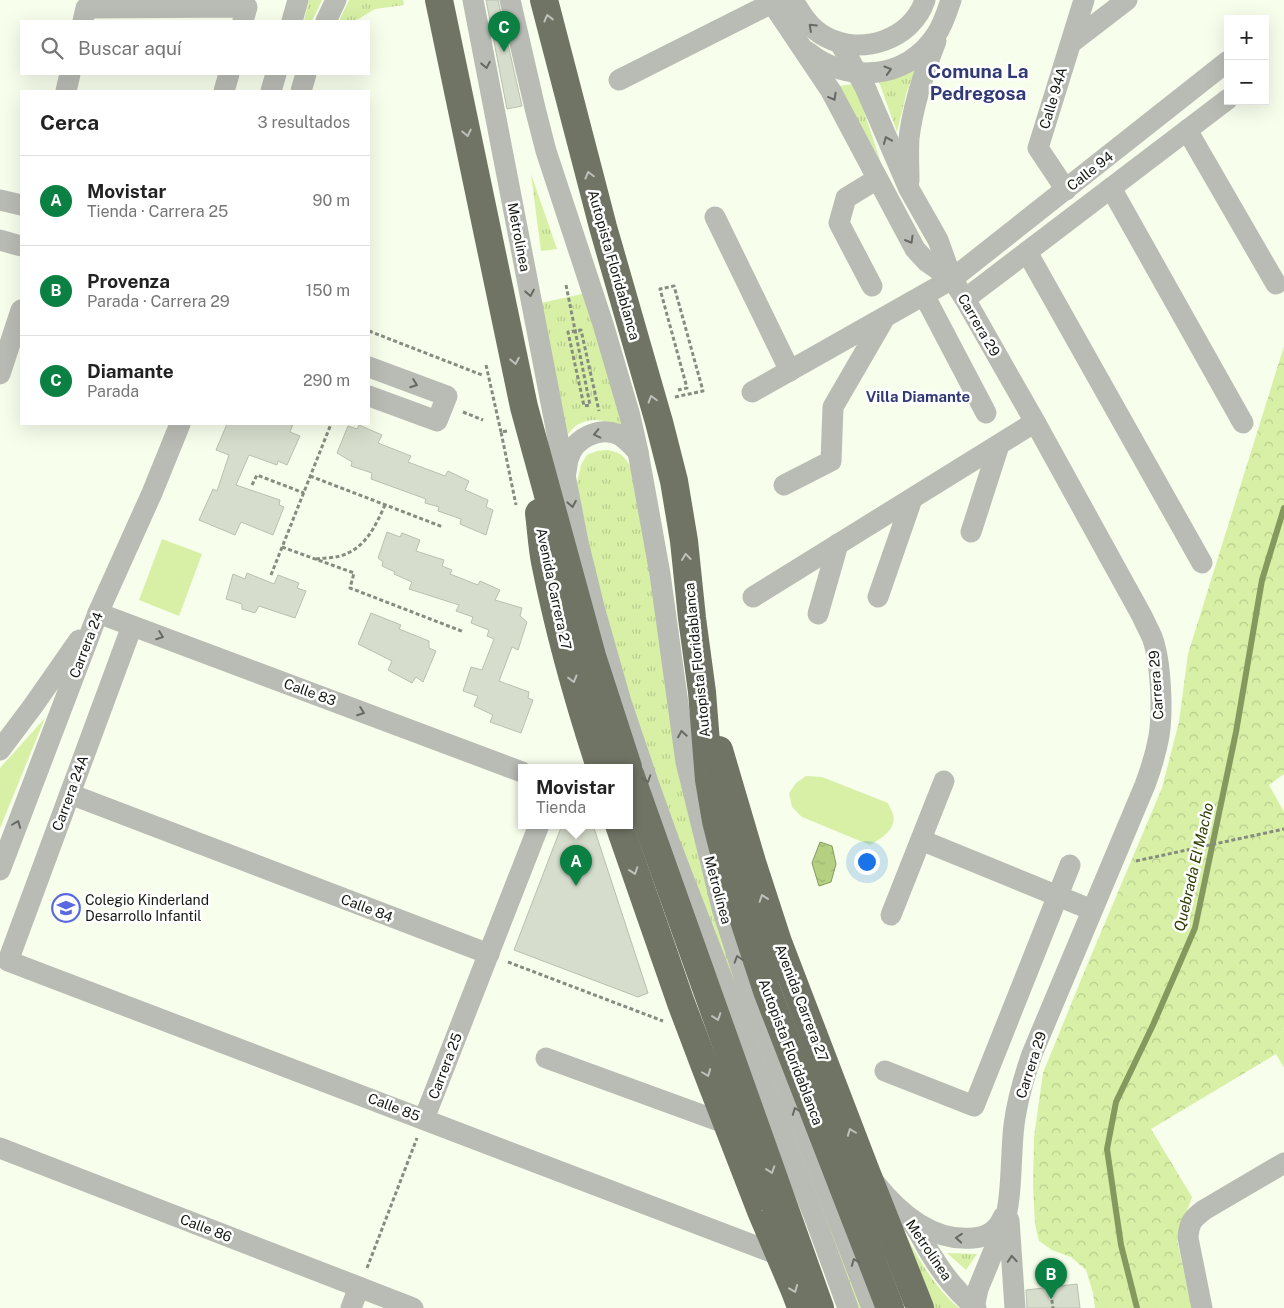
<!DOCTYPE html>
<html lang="es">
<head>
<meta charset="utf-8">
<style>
	:root { --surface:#fff; --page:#f2f2f2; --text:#222; --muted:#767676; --line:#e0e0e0; --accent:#0b8043 }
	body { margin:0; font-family:"Public Sans",sans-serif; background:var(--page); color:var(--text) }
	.controls { position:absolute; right:15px; top:15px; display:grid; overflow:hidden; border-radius:0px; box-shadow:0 5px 20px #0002 }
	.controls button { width:45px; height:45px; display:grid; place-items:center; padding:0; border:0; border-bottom:1px solid var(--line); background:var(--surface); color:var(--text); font:25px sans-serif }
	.you { position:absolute; left:866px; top:861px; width:18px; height:18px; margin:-12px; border:4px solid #fff; border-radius:50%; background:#1a73e8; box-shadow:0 0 0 8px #1a73e833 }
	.badge { display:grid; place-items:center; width:32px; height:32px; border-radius:50%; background:var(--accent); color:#fff; font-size:16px; font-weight:700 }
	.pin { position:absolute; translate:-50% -41px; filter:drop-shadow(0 1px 2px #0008) }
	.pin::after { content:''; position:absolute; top:26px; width:18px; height:15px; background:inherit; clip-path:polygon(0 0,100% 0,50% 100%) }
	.popup { position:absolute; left:518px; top:764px; width:115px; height:65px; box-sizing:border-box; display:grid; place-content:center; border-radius:0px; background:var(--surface); filter:drop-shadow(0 1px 4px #0005); font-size:16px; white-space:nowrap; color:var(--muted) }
	.popup b { font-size:19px; color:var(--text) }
	.popup::after { content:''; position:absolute; left:50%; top:100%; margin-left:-10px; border:10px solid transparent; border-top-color:var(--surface) }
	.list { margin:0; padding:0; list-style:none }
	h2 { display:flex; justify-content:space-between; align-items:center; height:65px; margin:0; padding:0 20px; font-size:21px }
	h2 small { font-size:16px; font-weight:400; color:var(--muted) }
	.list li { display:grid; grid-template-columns:32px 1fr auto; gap:15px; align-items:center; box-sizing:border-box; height:90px; padding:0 20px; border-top:1px solid var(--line) }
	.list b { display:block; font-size:19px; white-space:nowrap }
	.list p { margin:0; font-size:16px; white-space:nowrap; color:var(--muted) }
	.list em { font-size:16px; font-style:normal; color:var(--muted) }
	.icon { flex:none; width:28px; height:28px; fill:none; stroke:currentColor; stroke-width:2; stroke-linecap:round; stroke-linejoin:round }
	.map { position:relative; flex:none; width:1284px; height:1308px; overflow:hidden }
	.search { position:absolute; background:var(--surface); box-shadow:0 5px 20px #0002; left:20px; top:20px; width:350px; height:55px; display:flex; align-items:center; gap:12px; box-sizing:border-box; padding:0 18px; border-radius:0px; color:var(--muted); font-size:19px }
	.panel { position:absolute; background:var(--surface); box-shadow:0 5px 20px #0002; left:20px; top:90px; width:350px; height:335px; border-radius:0px }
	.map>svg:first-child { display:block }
</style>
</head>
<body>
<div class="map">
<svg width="1284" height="1308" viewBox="0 0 1284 1308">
	<defs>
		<pattern id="grass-tufts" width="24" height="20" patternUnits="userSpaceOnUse" patternTransform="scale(1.25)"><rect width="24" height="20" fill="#d7f0a5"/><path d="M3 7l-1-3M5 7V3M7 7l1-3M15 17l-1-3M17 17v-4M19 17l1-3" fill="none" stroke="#b8cd8d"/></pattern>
		<pattern id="forest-crowns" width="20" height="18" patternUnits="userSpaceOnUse" patternTransform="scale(1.25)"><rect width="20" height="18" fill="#d7f0a5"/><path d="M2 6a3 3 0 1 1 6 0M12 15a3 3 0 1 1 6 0" fill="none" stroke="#b8cd8d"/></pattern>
		<pattern id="water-ripples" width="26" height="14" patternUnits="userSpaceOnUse" patternTransform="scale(1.25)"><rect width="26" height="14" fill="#b5d080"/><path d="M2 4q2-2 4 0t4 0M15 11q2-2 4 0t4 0" fill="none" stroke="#9bb26e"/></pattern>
	</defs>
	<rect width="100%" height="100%" fill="#f7feec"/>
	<g fill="url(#grass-tufts)">
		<polygon points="309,0 322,0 312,21 304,21"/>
		<polygon points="349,0 403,0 404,5 375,9 355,21 339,21"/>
		<polygon points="916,68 907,91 897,132 879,82"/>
		<polygon points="855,84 880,160 838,86"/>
		<polygon points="531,174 557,249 541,251"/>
		<path d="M586,293L625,428C609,422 593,415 577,425C572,428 569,434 565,437L541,303Z"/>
		<path d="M608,450C625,453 628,462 635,476L658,609L866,1308H855L653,779L584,539L577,483L581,465L587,455L597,451Z"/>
		<path d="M895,1217C914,1249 930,1284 959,1308H930Z"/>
		<polygon points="947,1253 977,1254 966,1270"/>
	</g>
	<polygon fill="url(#forest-crowns)" points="1284,346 1284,774 1269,785 1284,812 1284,1027 1276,1054 1151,1129 1192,1197 1177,1240 1192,1308 1095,1308 1093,1293 1086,1270 1071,1257 1052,1250 1039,1241 1035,1224 1033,1185 1034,1137 1043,1073 1085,970 1162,788 1179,722 1188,654"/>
	<g fill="#d7f0a5">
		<polygon points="162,539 202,554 179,616 139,600"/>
		<polygon points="45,718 0,828 0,768"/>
		<path d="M806,776L822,777L888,803C889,806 892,811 893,814C897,829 882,838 870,845L802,817L792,807L789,793L796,783Z"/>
		<polygon points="1284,1027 1284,1068 1276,1054"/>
	</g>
	<polygon fill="url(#water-ripples)" stroke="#85995f" points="820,842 832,846 836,864 831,882 819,886 812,863"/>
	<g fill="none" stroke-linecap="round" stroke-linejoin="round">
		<polyline stroke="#85995f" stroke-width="6" points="1137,1308 1121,1245 1107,1149 1116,1102 1153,1025 1195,928 1236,732 1262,580 1284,508"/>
	</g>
	<g fill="#d6ddcc" stroke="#bac0af">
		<polygon points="486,0 498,0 522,106 507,109"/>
		<polygon points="227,424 293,424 290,432 300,436 287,465 278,461 277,465 249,455 236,485 280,500 279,505 284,507 273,535 241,522 235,535 199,520 213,489 217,491 229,455 216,450"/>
		<polygon points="359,425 382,435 378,443 411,456 408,462 445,476 448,471 469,481 465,490 488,500 486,507 493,510 486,535 460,524 461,519 438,511 439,507 425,503 426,499 371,479 372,473 351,466 352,462 337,453 348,426 357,429"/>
		<polygon points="387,532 400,537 402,533 420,540 416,551 444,560 442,566 452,570 450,574 478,585 480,581 500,590 495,600 522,608 520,616 527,622 518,650 512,647 499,681 529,692 528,698 533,700 521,733 490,722 493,715 474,706 478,696 463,691 471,667 482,670 494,639 487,636 489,630 471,623 473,617 456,611 459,605 409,589 412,582 394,574 395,572 382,566 383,562 378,558"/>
		<polygon points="247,573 274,584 278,575 299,583 297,588 306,591 295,618 259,606 255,613 242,609 242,604 226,599 233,574 245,579"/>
		<polygon points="371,613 401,625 399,629 429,641 429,648 436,651 423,682 416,677 412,683 388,670 392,661 358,644"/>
		<polygon points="562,825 593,825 648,993 638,997 514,950"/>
		<polygon points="1077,1284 1080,1308 1027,1308 1026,1290"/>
	</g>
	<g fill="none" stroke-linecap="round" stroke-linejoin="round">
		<g stroke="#878c80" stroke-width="3" stroke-dasharray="4 2.5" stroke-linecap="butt">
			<polyline points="566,285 590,405 584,406 568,332 581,330 599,411"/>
			<polyline points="369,331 482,375"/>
			<polyline points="486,365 501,432"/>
			<polyline points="675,397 703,391 674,286 660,289 687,388 678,390"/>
			<polyline points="463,412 483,420"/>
			<polyline points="507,431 501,432 516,505"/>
			<polyline points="310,476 443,527"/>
			<polyline points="252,485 257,475 304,493"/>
			<polyline points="282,547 354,573 350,588 464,632"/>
			<path d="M316,559C324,558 333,558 340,556C365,549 375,527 385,505"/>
			<polyline points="271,575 331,424"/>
			<polyline points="1136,861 1284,829"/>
			<polyline points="508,962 663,1021"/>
			<polyline points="367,1268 417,1138"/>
			<polyline points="1050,1287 1053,1308"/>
		</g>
		<g stroke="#b9bcb4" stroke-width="21">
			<polyline points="473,0 578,542 594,607 621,702 649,785 669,841 816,1221 848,1308"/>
			<polyline points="510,0 535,108 546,151 603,324 630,416 638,452 660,574 686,762 722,908 746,983 872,1308"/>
			<polyline points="770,0 831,91 915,249 926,261 952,279"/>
			<path d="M793,0C802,15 810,29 826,37C861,56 912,40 925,0"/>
			<polyline points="83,21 86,8 247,7 243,21"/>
			<polyline points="292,21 298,0"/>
			<polyline points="326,21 336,0"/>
			<path d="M840,43L865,87L909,189L938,240L952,279L965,299L1035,422L1142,616C1145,623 1149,630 1152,637C1161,661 1163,710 1159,736C1156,753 1151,769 1145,785L1032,1054C1024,1077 1017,1101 1014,1125C1010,1159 1013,1195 1003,1228L978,1289L974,1308"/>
			<polyline points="1071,43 1127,0"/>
			<path d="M808,52C847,84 907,80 936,35C943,25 947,12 951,0"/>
			<polyline points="619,80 772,3"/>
			<polyline points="66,91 70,74"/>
			<polyline points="224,91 229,74"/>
			<polyline points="271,91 276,74"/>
			<polyline points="301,91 306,74"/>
			<polyline points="1187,130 1276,284"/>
			<path d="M909,181C909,167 908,153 909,138C913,105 924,72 936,41"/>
			<polyline points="1111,188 1243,423"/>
			<polyline points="1066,190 1038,148 1084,0"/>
			<polyline points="0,200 21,205"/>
			<polyline points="715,217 790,371"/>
			<polyline points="0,240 21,246"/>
			<polyline points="1027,252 1202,563"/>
			<polyline points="872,286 839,223 846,198 877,179"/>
			<polyline points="924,295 986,413"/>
			<polyline points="965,299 1228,99"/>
			<polyline points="369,367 447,396 437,421 369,396"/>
			<polyline points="0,374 21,310"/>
			<polyline points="752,392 952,279 1228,61"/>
			<path d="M566,472C567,467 567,461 569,457C575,438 599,427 617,434C626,438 632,446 638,452"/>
			<polyline points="784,485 831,461 833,407 884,319"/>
			<polyline points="971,532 999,445"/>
			<polyline points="753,597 1035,422"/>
			<polyline points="878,597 912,499"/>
			<polyline points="98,613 522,772"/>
			<polyline points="818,614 838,544"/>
			<polyline points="132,626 8,961 779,1255"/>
			<polyline points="0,750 33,706 79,640"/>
			<polyline points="70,794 489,954"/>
			<polyline points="921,840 1092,910"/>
			<polyline points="0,870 98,613 152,493 180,424"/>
			<polyline points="891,915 944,781"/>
			<polyline points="546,1058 727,1124"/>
			<polyline points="885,1071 974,1106 1070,865"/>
			<polyline points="424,1119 539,825"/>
			<polyline points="0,1148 413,1308"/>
			<path d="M875,1183C899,1213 932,1242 973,1238C987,1237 998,1230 1003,1217"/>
			<path d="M909,1219C919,1230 924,1244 932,1256C944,1276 958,1293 976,1308"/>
			<polyline points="1009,1220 1015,1308"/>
			<polyline points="351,1308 359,1287"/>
			<path d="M1202,1308L1188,1238C1189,1223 1192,1219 1204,1210L1284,1163"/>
		</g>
		<g stroke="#6f7465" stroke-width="28">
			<polyline points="439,0 524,407 592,656 628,767"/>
			<polyline points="544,0 603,227 659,422 674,481 684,541 692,618 702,692 709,780 716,821 732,884 767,991 890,1308"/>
			<path d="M539,513C541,529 542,546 545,562C559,632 578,700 600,767"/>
			<polyline points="719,750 752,862 778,942 865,1169 920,1308"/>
			<polyline points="630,774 820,1308"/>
			<polyline points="619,825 681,1003 706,1069 761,1211 795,1291 801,1307"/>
		</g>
	</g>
	<defs><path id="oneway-chevron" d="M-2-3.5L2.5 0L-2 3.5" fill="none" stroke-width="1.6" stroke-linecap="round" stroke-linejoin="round" transform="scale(1.25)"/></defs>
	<g stroke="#bec0ba">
		<use href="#oneway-chevron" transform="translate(548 18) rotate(-104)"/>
		<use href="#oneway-chevron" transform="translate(467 133) rotate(78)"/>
		<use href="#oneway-chevron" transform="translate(589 175) rotate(-105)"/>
		<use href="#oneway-chevron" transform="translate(515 361) rotate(79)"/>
		<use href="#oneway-chevron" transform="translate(652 399) rotate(-106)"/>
		<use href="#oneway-chevron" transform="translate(686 557) rotate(-96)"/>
		<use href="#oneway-chevron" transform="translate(573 679) rotate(75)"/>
		<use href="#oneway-chevron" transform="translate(634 871) rotate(71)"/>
		<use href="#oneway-chevron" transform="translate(763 898) rotate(-109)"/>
		<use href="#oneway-chevron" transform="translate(717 1017) rotate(71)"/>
		<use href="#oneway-chevron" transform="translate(707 1073) rotate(69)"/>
		<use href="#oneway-chevron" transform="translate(851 1132) rotate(-111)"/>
		<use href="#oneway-chevron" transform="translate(771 1170) rotate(71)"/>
		<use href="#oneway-chevron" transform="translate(794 1289) rotate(68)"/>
	</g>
	<g stroke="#676a63">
		<use href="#oneway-chevron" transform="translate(812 27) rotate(-137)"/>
		<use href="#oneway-chevron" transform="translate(486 65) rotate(79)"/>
		<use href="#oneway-chevron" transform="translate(888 70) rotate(-16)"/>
		<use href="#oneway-chevron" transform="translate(833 97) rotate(61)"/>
		<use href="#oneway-chevron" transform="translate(887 140) rotate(-112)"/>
		<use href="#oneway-chevron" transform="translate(910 240) rotate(60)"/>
		<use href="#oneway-chevron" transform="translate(530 293) rotate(79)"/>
		<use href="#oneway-chevron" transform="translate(414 384) rotate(20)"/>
		<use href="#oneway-chevron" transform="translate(597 434) rotate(167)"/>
		<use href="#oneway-chevron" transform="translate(572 504) rotate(80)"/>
		<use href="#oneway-chevron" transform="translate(160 636) rotate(20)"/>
		<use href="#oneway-chevron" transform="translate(361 712) rotate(20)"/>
		<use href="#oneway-chevron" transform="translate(682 734) rotate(-99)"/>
		<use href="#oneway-chevron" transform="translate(647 779) rotate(71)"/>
		<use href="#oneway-chevron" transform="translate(17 824) rotate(-69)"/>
		<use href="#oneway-chevron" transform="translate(738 959) rotate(-108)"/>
		<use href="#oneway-chevron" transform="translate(796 1111) rotate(-111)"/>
		<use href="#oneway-chevron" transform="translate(959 1238) rotate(-175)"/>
		<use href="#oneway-chevron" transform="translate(1012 1259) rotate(-94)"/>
		<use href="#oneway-chevron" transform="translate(855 1262) rotate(-111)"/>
	</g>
	<defs>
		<symbol id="school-ring" viewBox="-11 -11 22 22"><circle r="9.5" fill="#fff" stroke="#5a69e0" stroke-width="1.5"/><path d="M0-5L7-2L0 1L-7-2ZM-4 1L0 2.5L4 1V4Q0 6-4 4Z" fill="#5a69e0"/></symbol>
	</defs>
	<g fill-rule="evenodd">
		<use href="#school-ring" x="50" y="892" width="32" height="32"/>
	</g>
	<g text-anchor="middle" stroke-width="5" stroke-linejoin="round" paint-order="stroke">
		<g font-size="14" fill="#151812" stroke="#fff">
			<text transform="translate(1053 98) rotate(-73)" y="5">Calle 94A</text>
			<text transform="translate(1090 171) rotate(-38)" y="5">Calle 94</text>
			<text transform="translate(519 237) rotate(79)" y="5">Metrolínea</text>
			<text transform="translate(614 265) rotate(74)" y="5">Autopista Floridablanca</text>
			<text transform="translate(979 325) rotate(60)" y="5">Carrera 29</text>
			<text transform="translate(554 589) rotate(78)" y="5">Avenida Carrera 27</text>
			<text transform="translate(86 645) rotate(-69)" y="5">Carrera 24</text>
			<text transform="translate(697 660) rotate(-96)" y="5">Autopista Floridablanca</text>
			<text transform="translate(1156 685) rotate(-94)" y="5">Carrera 29</text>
			<text transform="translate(310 692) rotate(20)" y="5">Calle 83</text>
			<text transform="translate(70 793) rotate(-70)" y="5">Carrera 24A</text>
			<text transform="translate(718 890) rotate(75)" y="5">Metrolínea</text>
			<text transform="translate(367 908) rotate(21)" y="5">Calle 84</text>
			<text transform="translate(802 1003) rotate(69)" y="5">Avenida Carrera 27</text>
			<text transform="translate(791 1052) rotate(69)" y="5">Autopista Floridablanca</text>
			<text transform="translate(1031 1065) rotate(-72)" y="5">Carrera 29</text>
			<text transform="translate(445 1066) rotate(-69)" y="5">Carrera 25</text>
			<text transform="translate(394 1107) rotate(21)" y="5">Calle 85</text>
			<text transform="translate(206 1228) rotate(21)" y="5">Calle 86</text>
			<text transform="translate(929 1250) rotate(56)" y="5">Metrolínea</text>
		</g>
		<g font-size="14" fill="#151812" stroke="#fff" text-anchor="start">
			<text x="85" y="905">Colegio Kinderland<tspan x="85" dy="16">Desarrollo Infantil</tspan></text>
		</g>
		<g font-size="15" font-weight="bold" fill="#313a75" stroke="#fff">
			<text x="918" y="402">Villa Diamante</text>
		</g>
		<g font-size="15" font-style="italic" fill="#2e3d00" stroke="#fff">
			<text transform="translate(1194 867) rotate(-77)" y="5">Quebrada El Macho</text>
		</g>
		<g font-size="19" font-weight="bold" fill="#313a75" stroke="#fff">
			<text x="978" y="78">Comuna La<tspan x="978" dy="22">Pedregosa</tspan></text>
		</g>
	</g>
</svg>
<div class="controls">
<button>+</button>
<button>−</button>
</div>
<div class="you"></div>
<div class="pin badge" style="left:576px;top:886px">A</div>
<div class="popup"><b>Movistar</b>Tienda</div>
<div class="pin badge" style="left:1051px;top:1299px">B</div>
<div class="pin badge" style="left:504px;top:52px">C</div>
<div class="search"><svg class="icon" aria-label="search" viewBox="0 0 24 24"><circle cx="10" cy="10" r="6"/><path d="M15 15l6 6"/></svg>Buscar aquí</div>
<section class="panel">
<h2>Cerca<small>3 resultados</small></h2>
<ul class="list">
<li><span class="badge">A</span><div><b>Movistar</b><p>Tienda · Carrera 25</p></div><em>90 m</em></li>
<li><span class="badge">B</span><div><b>Provenza</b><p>Parada · Carrera 29</p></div><em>150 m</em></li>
<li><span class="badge">C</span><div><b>Diamante</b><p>Parada</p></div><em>290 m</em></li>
</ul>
</section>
</div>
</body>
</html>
